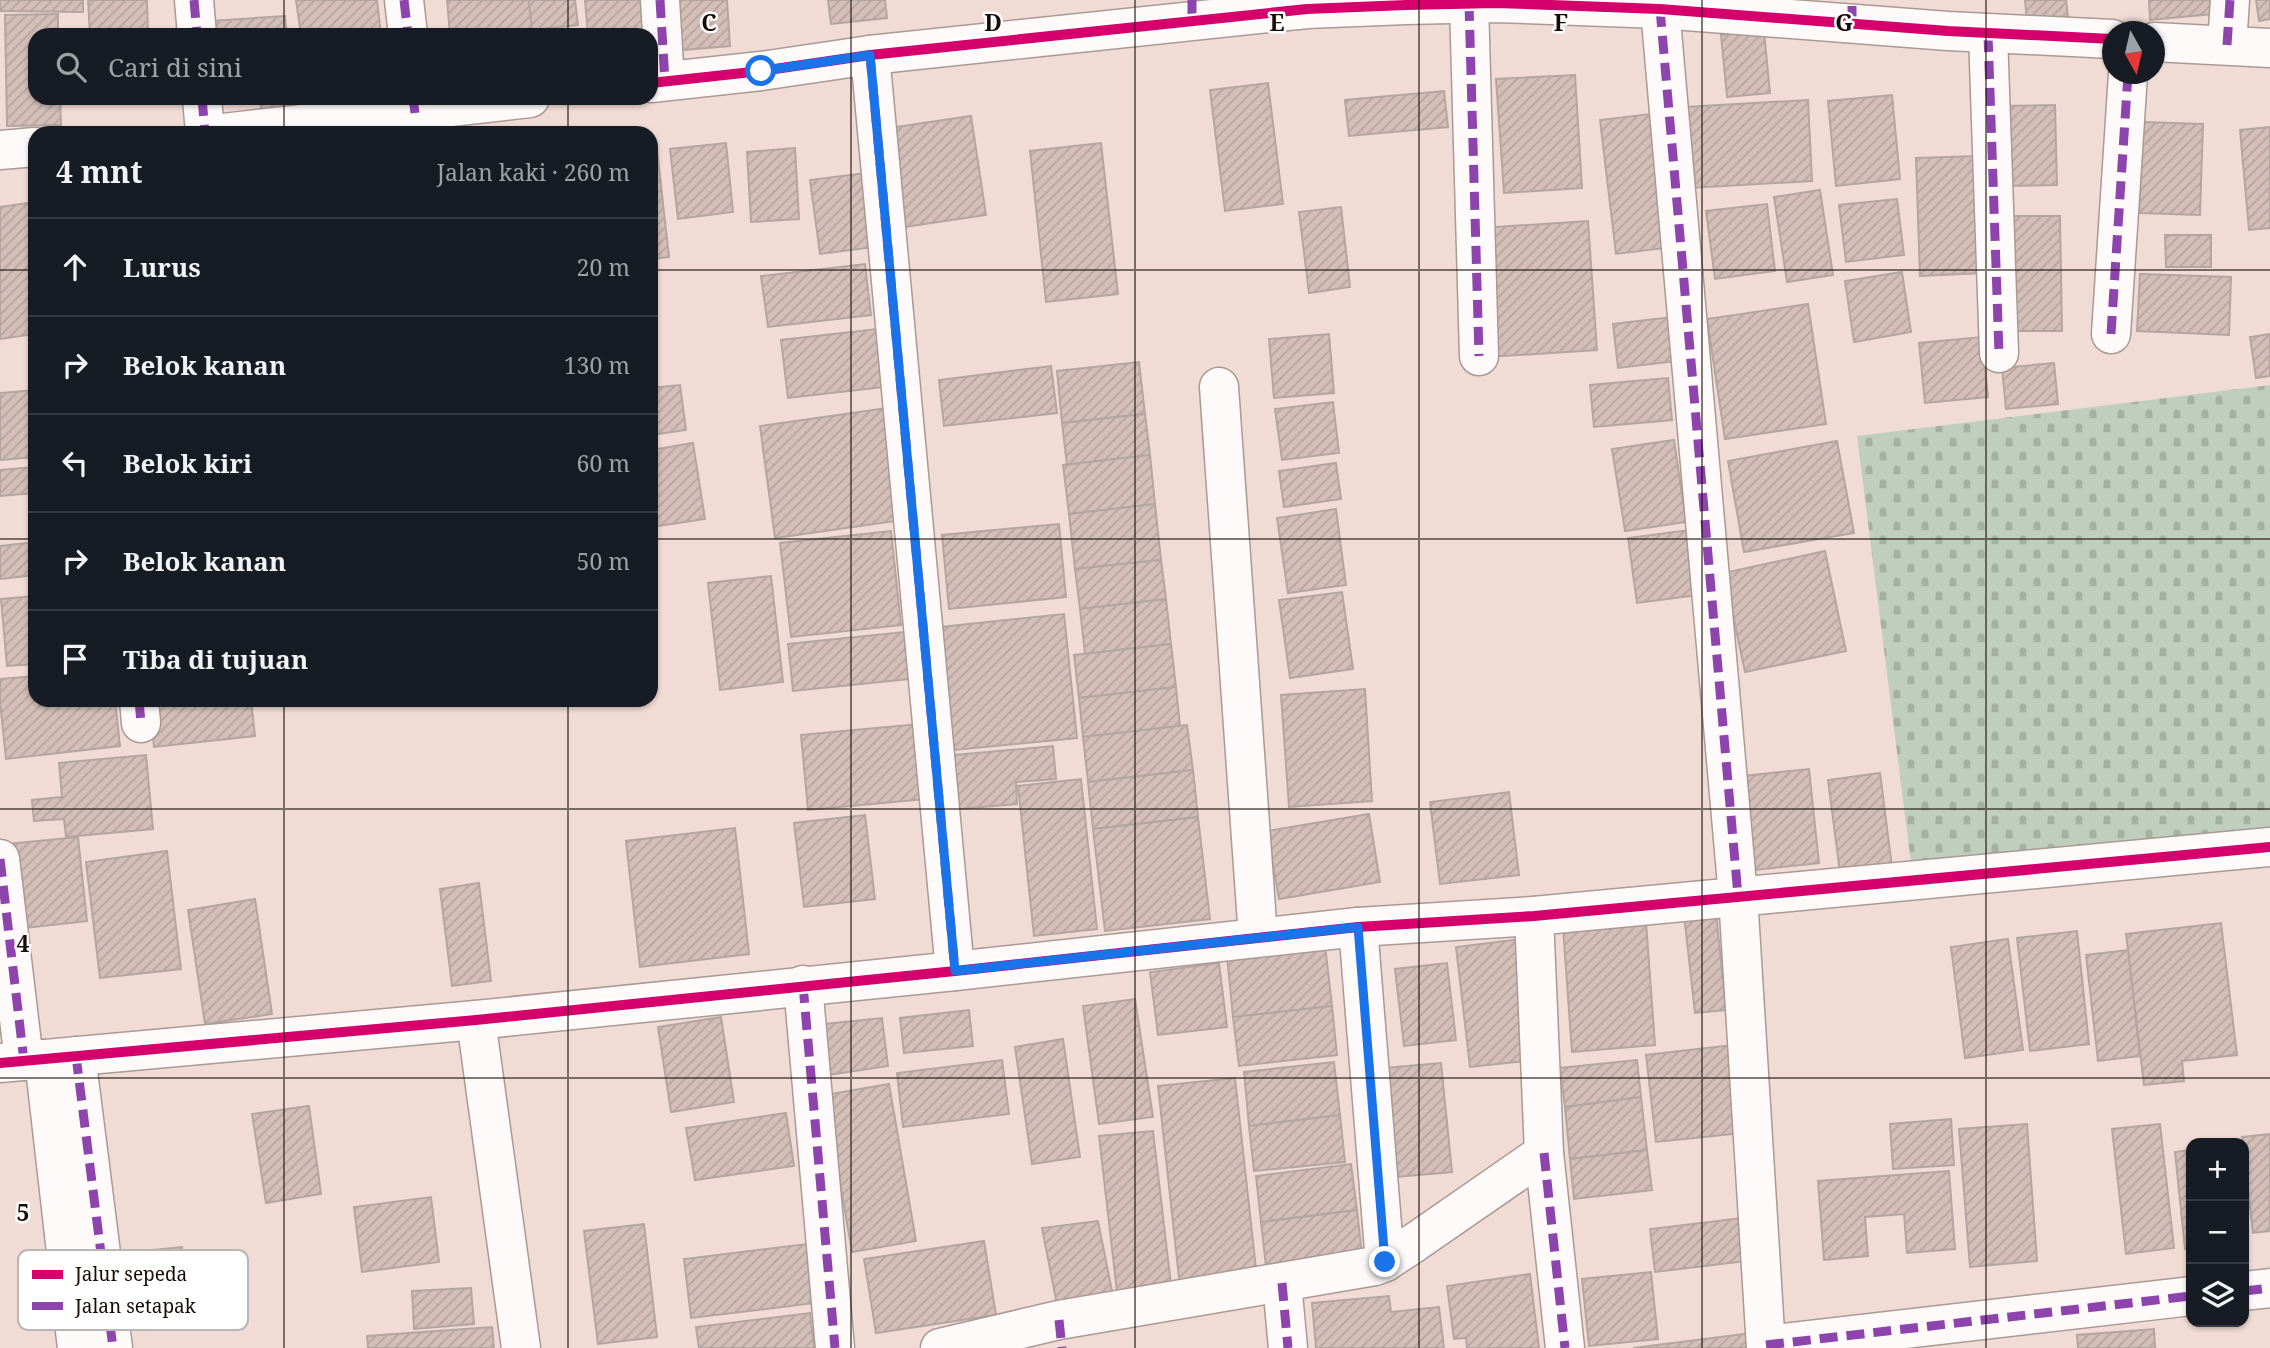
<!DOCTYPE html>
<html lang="id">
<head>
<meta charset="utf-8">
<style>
	:root { --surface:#171b24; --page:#242831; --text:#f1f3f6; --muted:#9ea1a6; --line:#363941 }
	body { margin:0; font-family:"Noto Serif",serif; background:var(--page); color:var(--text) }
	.controls { position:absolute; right:21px; bottom:21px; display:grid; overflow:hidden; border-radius:14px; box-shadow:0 2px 5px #0004 }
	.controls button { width:63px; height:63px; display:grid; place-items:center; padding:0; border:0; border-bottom:2px solid var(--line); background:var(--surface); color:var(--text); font:35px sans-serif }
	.compass { position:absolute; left:2102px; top:21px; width:63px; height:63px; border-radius:50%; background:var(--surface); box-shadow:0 2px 5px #0004; rotate:172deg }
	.stop { position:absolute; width:21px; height:21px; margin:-16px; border:5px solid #1a73e8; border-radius:50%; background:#fff }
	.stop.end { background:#1a73e8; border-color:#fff; box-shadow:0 2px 7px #0008 }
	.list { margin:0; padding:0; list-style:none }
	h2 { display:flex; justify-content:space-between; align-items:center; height:91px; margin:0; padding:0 28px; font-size:30px }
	h2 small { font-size:23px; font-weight:400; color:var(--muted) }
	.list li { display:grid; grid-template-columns:46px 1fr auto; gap:21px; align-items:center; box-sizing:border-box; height:98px; padding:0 28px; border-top:2px solid var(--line) }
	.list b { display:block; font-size:26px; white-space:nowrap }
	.list em { font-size:23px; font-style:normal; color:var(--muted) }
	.icon { flex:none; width:38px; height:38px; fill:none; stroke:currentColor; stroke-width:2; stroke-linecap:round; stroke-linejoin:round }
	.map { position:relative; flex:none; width:2270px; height:1348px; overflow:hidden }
	.search { position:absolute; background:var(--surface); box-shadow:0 2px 5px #0004; left:28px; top:28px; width:630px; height:77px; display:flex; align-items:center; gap:18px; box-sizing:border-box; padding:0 24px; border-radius:21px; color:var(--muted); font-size:26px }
	.panel { position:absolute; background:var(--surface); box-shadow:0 2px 5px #0004; left:28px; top:126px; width:630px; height:581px; border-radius:21px }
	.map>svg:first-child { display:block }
</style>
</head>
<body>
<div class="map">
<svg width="2270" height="1348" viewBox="0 0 2270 1348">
	<defs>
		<pattern id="cemetery-stones" width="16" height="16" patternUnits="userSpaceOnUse" patternTransform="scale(1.75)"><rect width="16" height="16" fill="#c0cfbd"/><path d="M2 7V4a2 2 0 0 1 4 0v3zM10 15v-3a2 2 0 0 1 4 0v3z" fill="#a4b1a1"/></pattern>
		<pattern id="building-hatch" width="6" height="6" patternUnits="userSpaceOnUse" patternTransform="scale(1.75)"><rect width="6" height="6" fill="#d4bfb8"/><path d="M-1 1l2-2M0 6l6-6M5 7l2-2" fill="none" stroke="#b5a39d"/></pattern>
	</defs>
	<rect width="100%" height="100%" fill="#f1dcd5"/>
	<polygon fill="url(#cemetery-stones)" points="2270,385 2270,835 1913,879 1857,436"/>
	<g fill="url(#building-hatch)" stroke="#b5a5a0" stroke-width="2">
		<polygon points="0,0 83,0 83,12 0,11"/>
		<polygon points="88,0 147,0 148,35 90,35"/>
		<polygon points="296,0 377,0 381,35 301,35"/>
		<polygon points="447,0 529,0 532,30 478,35 450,35"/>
		<polygon points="529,0 575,0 578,25 532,30"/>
		<polygon points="585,0 644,0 647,34 588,35"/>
		<polygon points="668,0 727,0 730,46 672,51"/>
		<polygon points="828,0 885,0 887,18 831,24"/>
		<polygon points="2025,0 2066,0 2068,17 2027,22"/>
		<polygon points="2149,0 2212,0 2213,14 2150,20"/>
		<polygon points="2256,0 2270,0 2270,19 2259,21"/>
		<polygon points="58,14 58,35 35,35 35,98 60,98 61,125 7,126 5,15"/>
		<polygon points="285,16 287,35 212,35 211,21"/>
		<polygon points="1764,31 1770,93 1727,97 1721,35"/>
		<polygon points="1575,75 1582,188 1504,193 1496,79"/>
		<polygon points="1268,83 1283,204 1225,211 1210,90"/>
		<polygon points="1444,91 1448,127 1349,136 1345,100"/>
		<polygon points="1892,95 1900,179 1836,186 1828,101"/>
		<polygon points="260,98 299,98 301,112 262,116"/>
		<polygon points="1808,100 1812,181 1690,188 1685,107"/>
		<polygon points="2055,105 2057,185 2003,186 2001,106"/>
		<polygon points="1650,114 1665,248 1616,254 1600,120"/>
		<polygon points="971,116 986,215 904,227 889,128"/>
		<polygon points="2143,122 2203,124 2200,215 2139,213"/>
		<polygon points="2270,127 2270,228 2249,230 2240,130"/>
		<polygon points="726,143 733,212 678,219 670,149"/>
		<polygon points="1101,143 1118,294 1046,302 1030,151"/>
		<polygon points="795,148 799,219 751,222 747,152"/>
		<polygon points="651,150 657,150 669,257 651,259"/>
		<polygon points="1979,156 1984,273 1920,276 1916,158"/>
		<polygon points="865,173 875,247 820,254 810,180"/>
		<polygon points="1820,190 1833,275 1787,282 1774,197"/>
		<polygon points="1897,199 1904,255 1846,262 1839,205"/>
		<polygon points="35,202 35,334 0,339 0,207"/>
		<polygon points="1767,204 1775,271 1715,279 1706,211"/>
		<polygon points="1341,207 1350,287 1309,293 1299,212"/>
		<polygon points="1999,216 2060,216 2062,331 2000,331"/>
		<polygon points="1588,221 1597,350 1488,357 1480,228"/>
		<polygon points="2165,235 2211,235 2211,267 2166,267"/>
		<polygon points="865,264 871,315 768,327 761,276"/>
		<polygon points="1902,272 1911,332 1854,342 1845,281"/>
		<polygon points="2140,274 2231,277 2229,335 2137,331"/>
		<polygon points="1808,304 1826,424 1725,439 1707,319"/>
		<polygon points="1672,317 1676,361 1618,368 1613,324"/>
		<polygon points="877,329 883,387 788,398 781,340"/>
		<polygon points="1329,334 1334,393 1274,398 1269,339"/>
		<polygon points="2270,334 2270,376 2256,378 2250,337"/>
		<polygon points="1982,337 1988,397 1925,403 1919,343"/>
		<polygon points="1139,362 1145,414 1062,423 1057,371"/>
		<polygon points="2054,363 2058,404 2006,409 2002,368"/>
		<polygon points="1051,366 1057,413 944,426 939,380"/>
		<polygon points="1668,378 1672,420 1594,427 1590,385"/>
		<polygon points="680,385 686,430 651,435 651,388"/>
		<polygon points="35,390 35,457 0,460 0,393"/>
		<polygon points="1333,402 1339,453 1282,460 1275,409"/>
		<polygon points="888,408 903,520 775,538 760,426"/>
		<polygon points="1145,414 1150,455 1067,465 1062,423"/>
		<polygon points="1674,440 1686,522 1625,531 1612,449"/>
		<polygon points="1837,441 1854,533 1744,552 1728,461"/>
		<polygon points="693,443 705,519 651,527 651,450"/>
		<polygon points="1150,455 1155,504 1069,514 1063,465"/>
		<polygon points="1336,463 1341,499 1284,507 1279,471"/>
		<polygon points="35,467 35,493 0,496 0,470"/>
		<polygon points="1155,504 1161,560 1075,569 1069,514"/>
		<polygon points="1336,509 1346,585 1288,593 1277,518"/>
		<polygon points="1059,524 1066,597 949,609 942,535"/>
		<polygon points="1689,530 1699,595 1637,603 1628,538"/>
		<polygon points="891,531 901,625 791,637 780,543"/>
		<polygon points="35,542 35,575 0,579 0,546"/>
		<polygon points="1825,551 1846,651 1745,672 1724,573"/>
		<polygon points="1161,560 1166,599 1080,609 1075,569"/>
		<polygon points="771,576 783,682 720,690 708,583"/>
		<polygon points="1342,592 1353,669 1290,678 1279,600"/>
		<polygon points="35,596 35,664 7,666 1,599"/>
		<polygon points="1166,599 1171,644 1085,654 1080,609"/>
		<polygon points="1064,614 1077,738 954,750 941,627"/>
		<polygon points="914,631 919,678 793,691 788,644"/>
		<polygon points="1171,644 1176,687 1079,698 1074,655"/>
		<polygon points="35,676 35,700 115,700 120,746 6,759 0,702 0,679"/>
		<polygon points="1176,687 1180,726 1083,737 1079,698"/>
		<polygon points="1365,689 1372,801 1289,807 1281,695"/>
		<polygon points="149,700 251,700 255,736 154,747"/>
		<polygon points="919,724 925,799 808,810 801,735"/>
		<polygon points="1187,725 1193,770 1088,782 1083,737"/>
		<polygon points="1053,746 1056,779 1016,782 1017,804 949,810 944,756"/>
		<polygon points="146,755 153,829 66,837 64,819 34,821 32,800 62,797 59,763"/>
		<polygon points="1809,769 1819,863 1755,870 1744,776"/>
		<polygon points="1193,770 1198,817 1093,829 1088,782"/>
		<polygon points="1880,773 1892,867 1840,873 1828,780"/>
		<polygon points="1081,779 1097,929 1034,936 1018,786"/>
		<polygon points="1509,792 1519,875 1440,884 1430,802"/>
		<polygon points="1369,814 1380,882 1279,899 1267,831"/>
		<polygon points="865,815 875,899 804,907 794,823"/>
		<polygon points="1198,817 1210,919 1105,931 1093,829"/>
		<polygon points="735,828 749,954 640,967 626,841"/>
		<polygon points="78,837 87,921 16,929 8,844"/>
		<polygon points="167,851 181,969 100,978 86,862"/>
		<polygon points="479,883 491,981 452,986 440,889"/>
		<polygon points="255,899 272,1014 205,1024 188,910"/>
		<polygon points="1716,912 1726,1010 1695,1013 1684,915"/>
		<polygon points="1646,922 1655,1045 1572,1052 1563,928"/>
		<polygon points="2221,923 2237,1055 2182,1061 2184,1081 2144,1085 2126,934"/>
		<polygon points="2077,931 2089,1044 2030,1051 2017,938"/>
		<polygon points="1521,939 1534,1060 1470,1067 1456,947"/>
		<polygon points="2008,939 2023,1050 1965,1058 1951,947"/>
		<polygon points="1325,945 1332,1006 1233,1017 1227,956"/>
		<polygon points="2128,950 2140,1056 2098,1061 2086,955"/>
		<polygon points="1219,963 1227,1027 1158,1035 1150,972"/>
		<polygon points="1447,963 1456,1040 1404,1046 1395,969"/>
		<polygon points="1135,999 1153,1117 1099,1124 1083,1006"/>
		<polygon points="1332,1006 1337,1055 1239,1066 1233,1017"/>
		<polygon points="969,1010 973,1046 904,1053 900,1018"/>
		<polygon points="721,1017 734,1102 671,1112 658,1027"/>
		<polygon points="882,1018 888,1066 821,1076 815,1025"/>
		<polygon points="1063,1039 1080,1157 1032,1164 1015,1047"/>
		<polygon points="1741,1044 1751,1132 1656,1142 1646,1055"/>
		<polygon points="1002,1060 1009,1114 903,1127 897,1073"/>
		<polygon points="1637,1060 1641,1097 1565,1107 1560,1068"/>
		<polygon points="1334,1062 1340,1115 1249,1126 1244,1072"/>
		<polygon points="1441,1063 1452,1172 1396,1177 1385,1068"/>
		<polygon points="1235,1078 1257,1278 1180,1287 1158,1086"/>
		<polygon points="889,1084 916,1241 852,1252 825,1095"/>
		<polygon points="1641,1097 1647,1150 1570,1159 1565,1107"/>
		<polygon points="309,1106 321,1194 266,1203 252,1114"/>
		<polygon points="786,1113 794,1166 695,1180 686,1128"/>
		<polygon points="1340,1115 1345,1162 1254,1171 1249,1126"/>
		<polygon points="1951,1119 1954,1165 1893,1169 1890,1124"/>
		<polygon points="2027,1124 2037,1261 1970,1267 1959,1129"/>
		<polygon points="2160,1124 2174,1248 2126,1254 2112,1129"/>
		<polygon points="1153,1131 1171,1285 1117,1292 1099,1136"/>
		<polygon points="2270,1134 2270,1231 2253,1233 2242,1137"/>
		<polygon points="1647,1150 1652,1190 1574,1199 1570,1159"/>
		<polygon points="2191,1150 2191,1249 2185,1249 2175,1152"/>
		<polygon points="1351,1164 1357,1210 1261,1222 1256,1176"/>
		<polygon points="1949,1171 1955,1249 1907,1253 1904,1214 1865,1217 1868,1256 1824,1260 1818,1181"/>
		<polygon points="431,1197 439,1262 362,1272 354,1207"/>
		<polygon points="1357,1210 1363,1264 1267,1275 1261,1222"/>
		<polygon points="1750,1217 1755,1260 1655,1272 1650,1229"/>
		<polygon points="1098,1221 1114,1301 1058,1310 1042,1228"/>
		<polygon points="644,1224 657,1337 598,1344 584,1231"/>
		<polygon points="984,1241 996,1315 876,1333 864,1259"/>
		<polygon points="807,1244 815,1303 691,1318 684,1259"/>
		<polygon points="182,1247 186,1290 117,1297 112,1254"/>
		<polygon points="1651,1272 1658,1339 1589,1346 1582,1279"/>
		<polygon points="1530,1274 1539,1348 1467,1348 1466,1338 1454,1339 1447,1286"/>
		<polygon points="471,1288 474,1324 414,1329 412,1291"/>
		<polygon points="1389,1296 1391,1312 1439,1307 1444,1348 1316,1348 1312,1303"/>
		<polygon points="810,1313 814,1348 699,1348 696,1327"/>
		<polygon points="492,1327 494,1348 368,1348 367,1336"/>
		<polygon points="2154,1329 2155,1348 2078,1348 2077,1335"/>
		<polygon points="1751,1333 1753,1348 1633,1348"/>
	</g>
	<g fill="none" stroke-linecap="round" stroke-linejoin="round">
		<defs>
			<g id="minor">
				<polyline points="194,0 197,35"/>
				<polyline points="404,0 408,35"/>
				<polyline points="660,0 665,81"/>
				<polyline points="1469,3 1479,356"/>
				<polyline points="1660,9 1738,896 1766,1348"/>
				<polyline points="1988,34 1999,353"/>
				<polyline points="2154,42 2270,48"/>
				<polyline points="2227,45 2230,0"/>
				<polyline points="870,55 955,971"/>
				<polyline points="651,83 761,71 870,55 1307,9 1406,5 1497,3 1660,9 1948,31 2112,39"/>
				<polyline points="202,98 205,133"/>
				<polyline points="223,133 530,98"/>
				<polyline points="0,150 35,147"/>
				<polyline points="2111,334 2128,74"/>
				<polyline points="1219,387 1258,937"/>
				<polyline points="139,700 141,723"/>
				<polyline points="0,859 24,1061"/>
				<polyline points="1534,916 1544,1153 1565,1348"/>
				<polyline points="1358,927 1385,1262"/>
				<polyline points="803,985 835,1348"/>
				<polyline points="476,1020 521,1348"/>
				<polyline points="76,1056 113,1348"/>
				<polyline points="44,1059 77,1348"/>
				<polyline points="0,1063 476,1020 955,971 1358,927 1534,916 2270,847"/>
				<polyline points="1282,1283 1288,1348"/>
				<polyline points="2244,1291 2270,1288"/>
				<polyline points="1766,1345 2191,1296"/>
				<polyline points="940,1348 1059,1320 1375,1266 1385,1262 1414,1243 1544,1153"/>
			</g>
		</defs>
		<use href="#minor" stroke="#aa9994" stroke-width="41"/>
		<use href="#minor" stroke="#fdfaf9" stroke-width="38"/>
		<g stroke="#8e44ad" stroke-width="9" stroke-dasharray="18 9" stroke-linecap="butt">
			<polyline points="194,0 197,35"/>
			<polyline points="404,0 408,35"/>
			<polyline points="660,0 665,81"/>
			<polyline points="1192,0 1192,21"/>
			<polyline points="1469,3 1479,356"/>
			<polyline points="1660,9 1738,896"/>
			<polyline points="1852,24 1852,0"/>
			<polyline points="1988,34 1999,353"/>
			<polyline points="2227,45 2230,0"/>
			<polyline points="870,55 955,971"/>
			<polyline points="202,98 205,133"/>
			<polyline points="413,98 415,113"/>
			<polyline points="2111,334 2128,74"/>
			<polyline points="139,700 141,723"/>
			<polyline points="0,859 24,1061"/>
			<polyline points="803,985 835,1348"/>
			<polyline points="76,1056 113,1348"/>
			<polyline points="1544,1153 1565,1348"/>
			<polyline points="1282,1283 1288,1348"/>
			<polyline points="2244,1291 2270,1288"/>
			<polyline points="1059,1320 1062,1348"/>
			<polyline points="1766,1345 2191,1296"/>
		</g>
		<defs>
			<g id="cycleway">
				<polyline points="651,83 761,71 870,55 1307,9 1406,5 1497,3 1660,9 1948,31 2112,39"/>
				<polyline points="0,1063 476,1020 955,971 1358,927 1534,916 2270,847"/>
			</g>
		</defs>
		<use href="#cycleway" stroke="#fff" stroke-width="15"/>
		<use href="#cycleway" stroke="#d6006c" stroke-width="10"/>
	</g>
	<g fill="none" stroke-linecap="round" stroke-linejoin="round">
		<polyline stroke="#1a73e8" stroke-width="9" points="761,71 870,55 955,971 1358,927 1385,1262"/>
	</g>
	<path fill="none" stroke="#180c07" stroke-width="2" stroke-opacity="0.55" d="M284,0V35M568,0V35M851,0V1348M1135,0V1348M1419,0V1348M1702,0V1348M1986,0V1348M284,98V133M568,98V133M0,270H35M651,270H2270M0,539H35M651,539H2270M284,700V1348M568,700V1348M0,809H2270M0,1078H2270"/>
	<rect x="18" y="1250" width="230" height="80" rx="10" fill="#fff" stroke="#bab6b5" stroke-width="2"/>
	<rect x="32" y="1270" width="31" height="9" fill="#d6006c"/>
	<rect x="32" y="1302" width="31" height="8" fill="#8e44ad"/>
	<g font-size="19" fill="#180c07">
		<text x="75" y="1281">Jalur sepeda</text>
		<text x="75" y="1313">Jalan setapak</text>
	</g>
	<g font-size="23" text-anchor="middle" font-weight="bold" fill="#180c07" stroke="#fff" stroke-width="5" stroke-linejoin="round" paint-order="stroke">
		<text x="709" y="31">C</text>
		<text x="993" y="31">D</text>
		<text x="1277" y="31">E</text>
		<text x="1561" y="31">F</text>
		<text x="1844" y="31">G</text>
		<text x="23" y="952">4</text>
		<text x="23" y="1221">5</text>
	</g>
</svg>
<div class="controls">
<button>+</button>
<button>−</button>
<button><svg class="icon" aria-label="layers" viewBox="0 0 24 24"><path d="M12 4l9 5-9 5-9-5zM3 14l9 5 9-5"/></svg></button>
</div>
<svg class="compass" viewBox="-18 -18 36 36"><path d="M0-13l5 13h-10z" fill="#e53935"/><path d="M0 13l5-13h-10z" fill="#9ea1a6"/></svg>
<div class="stop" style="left:761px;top:71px"></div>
<div class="stop end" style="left:1385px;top:1262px"></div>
<div class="search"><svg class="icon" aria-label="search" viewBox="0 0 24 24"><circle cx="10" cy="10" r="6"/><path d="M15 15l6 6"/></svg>Cari di sini</div>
<section class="panel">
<h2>4 mnt<small>Jalan kaki · 260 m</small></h2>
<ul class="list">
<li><svg class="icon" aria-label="ahead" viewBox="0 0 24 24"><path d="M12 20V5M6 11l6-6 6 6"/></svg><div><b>Lurus</b></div><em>20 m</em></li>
<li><svg class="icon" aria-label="right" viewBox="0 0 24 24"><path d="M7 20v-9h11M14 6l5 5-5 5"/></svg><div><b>Belok kanan</b></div><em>130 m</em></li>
<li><svg class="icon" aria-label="left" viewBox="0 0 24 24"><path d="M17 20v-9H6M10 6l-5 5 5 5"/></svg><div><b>Belok kiri</b></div><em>60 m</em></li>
<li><svg class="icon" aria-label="right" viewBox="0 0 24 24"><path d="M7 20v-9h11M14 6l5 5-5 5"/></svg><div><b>Belok kanan</b></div><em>50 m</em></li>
<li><svg class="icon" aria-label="arrive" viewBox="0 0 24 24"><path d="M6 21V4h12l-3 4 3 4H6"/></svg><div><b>Tiba di tujuan</b></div></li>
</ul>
</section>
</div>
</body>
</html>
